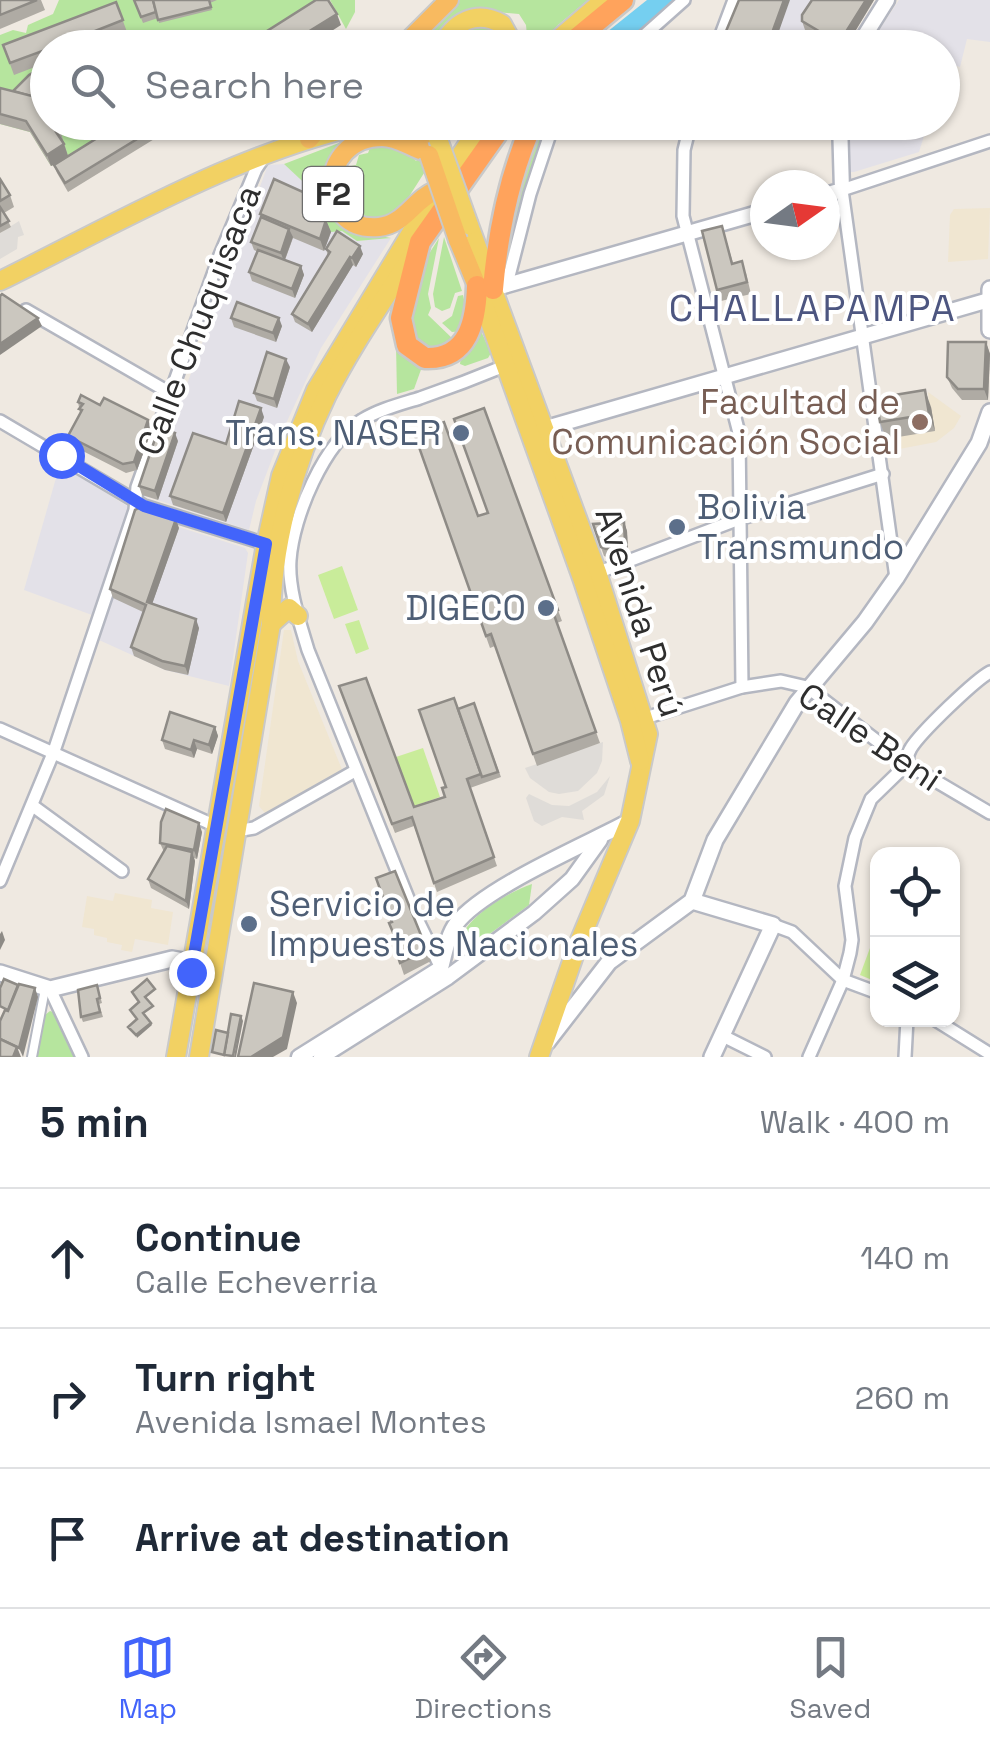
<!DOCTYPE html>
<html lang="en">
<head>
<meta charset="utf-8">
<style>
	:root { --surface:#fff; --page:#f6f6f7; --text:#1f2937; --muted:#747a83; --line:#e0e1e3; --accent:#4264fb }
	body { margin:0; font-family:"Space Grotesk",sans-serif; background:var(--page); color:var(--text) }
	.controls { position:absolute; right:30px; bottom:30px; display:grid; overflow:hidden; border-radius:20px; box-shadow:0 2px 8px #0004 }
	.controls button { width:90px; height:90px; display:grid; place-items:center; padding:0; border:0; border-bottom:2px solid var(--line); background:var(--surface); color:var(--text); font:50px sans-serif }
	.compass { position:absolute; left:750px; top:170px; width:90px; height:90px; border-radius:50%; background:var(--surface); box-shadow:0 2px 8px #0004; rotate:76deg }
	.stop { position:absolute; width:30px; height:30px; margin:-22px; border:8px solid #4264fb; border-radius:50%; background:#fff }
	.stop.end { background:#4264fb; border-color:#fff; box-shadow:0 2px 10px #0008 }
	.list { margin:0; padding:0; list-style:none }
	h2 { display:flex; justify-content:space-between; align-items:center; height:130px; margin:0; padding:0 40px; font-size:42px }
	h2 small { font-size:32px; font-weight:400; color:var(--muted) }
	.list li { display:grid; grid-template-columns:65px 1fr auto; gap:30px; align-items:center; box-sizing:border-box; height:140px; padding:0 40px; border-top:2px solid var(--line) }
	.list b { display:block; font-size:38px; white-space:nowrap }
	.list p { margin:0; font-size:32px; white-space:nowrap; color:var(--muted) }
	.list em { font-size:32px; font-style:normal; color:var(--muted) }
	.icon { flex:none; width:55px; height:55px; fill:none; stroke:currentColor; stroke-width:2; stroke-linecap:round; stroke-linejoin:round }
	.map { position:relative; flex:none; width:990px; height:1057px; overflow:hidden }
	.search { position:absolute; background:var(--surface); box-shadow:0 2px 8px #0004; left:30px; right:30px; top:30px; height:110px; display:flex; align-items:center; gap:25px; box-sizing:border-box; padding:0 35px; border-radius:55px; color:var(--muted); font-size:38px }
	.sheet { height:550px; background:var(--surface) }
	nav { display:flex; justify-content:space-around; align-items:center; box-sizing:border-box; height:140px; border-top:2px solid var(--line); background:var(--surface); font-size:28px; color:var(--muted) }
	nav a { display:grid; justify-items:center; gap:5px }
	nav .on { color:var(--accent) }
	.map>svg:first-child { display:block }
</style>
</head>
<body>
<div class="map">
<svg width="990" height="1057" viewBox="0 0 990 1057">
	<rect width="100%" height="100%" fill="#efe9e1"/>
	<g fill="#e3e1e8">
		<polygon points="744,0 874,0 845,47 725,48"/>
		<polygon points="899,0 990,0 990,42 967,39 960,67 947,63 943,78 942,48 868,47"/>
		<polygon points="848,123 848,122 928,123 919,152 854,172 849,172"/>
		<polygon points="284,164 315,192 316,208 342,231 357,241 391,238 321,348 283,430 256,501 249,530 142,495 162,436 180,403 268,165"/>
		<polygon points="60,464 130,508 92,615 24,590"/>
		<polygon points="144,516 245,548 248,553 229,686 165,670 99,640 138,519"/>
	</g>
	<g fill="#f0e6d1">
		<polygon points="990,208 988,259 948,262 950,215 954,209"/>
		<polygon points="928,392 961,416 954,428 936,442 889,451 881,411 929,404"/>
		<polygon points="284,630 291,630 298,661 343,772 265,813 259,806"/>
		<polygon points="115,893 152,900 151,908 173,912 168,945 135,939 132,952 121,950 122,945 107,942 107,938 94,935 94,929 82,927 87,896 113,901"/>
	</g>
	<g fill="#b6e59e">
		<polygon points="59,0 328,0 249,47 48,48 48,122 125,123 66,168 61,160 51,166 30,132 0,124 0,35 13,30 26,33 28,25 53,14"/>
		<polygon points="330,0 355,0 355,12 346,29"/>
		<path d="M459,0H588L558,25L538,47H528L526,25L519,14C477,11 453,0 433,47L420,41Z"/>
		<polygon points="481,22 495,30 504,47 448,48 457,33"/>
		<path d="M443,123H456L403,206C365,233 336,210 346,167L356,165L359,155L368,153L370,148C387,144 404,146 416,161L444,127Z"/>
		<polygon points="540,123 548,123 508,256 509,231"/>
		<path d="M352,138C327,179 312,190 348,230L391,238L357,241L342,231L331,232L318,221L314,192L284,164Z"/>
		<polygon points="444,237 462,291 455,293 450,308 442,311 435,307 433,294"/>
		<path d="M439,238L428,294L431,308L428,315L453,339C443,352 430,349 416,344L408,312L425,260Z"/>
		<polygon points="463,295 467,314 463,331 452,332 442,323 452,316 458,296"/>
		<polygon points="480,329 491,353 488,358 465,366 460,364 461,357"/>
		<polygon points="396,345 423,364 414,389 397,394"/>
		<path d="M532,884L529,905L461,955L457,952C457,921 506,893 532,884Z"/>
		<polygon points="50,1011 56,1013 77,1057 36,1057 45,1015"/>
	</g>
	<g fill="#c9ec9a">
		<polygon points="342,566 358,610 334,619 318,575"/>
		<polygon points="359,620 369,649 356,654 345,624"/>
		<polygon points="423,748 440,797 414,806 396,757"/>
		<polygon points="870,948 877,951 877,982 860,975"/>
	</g>
	<g fill="#dfdcd8">
		<polygon points="19,221 24,235 18,237 17,249 0,259 0,233"/>
		<polygon points="603,742 602,761 597,773 578,791 559,794 549,792 530,778 525,768"/>
		<polygon points="610,776 604,795 582,811 584,820 562,817 542,826 534,821 526,798 529,794 552,805 569,806 597,792"/>
	</g>
	<g fill="none" stroke-linecap="round" stroke-linejoin="round">
		<polyline stroke="#75cff0" stroke-width="20" points="603,48 663,0"/>
		<defs>
			<polyline id="pedestrian" points="32,1057 45,989"/>
			<g id="minor">
				<polyline points="630,48 684,0"/>
				<polyline points="716,48 734,0"/>
				<polyline points="691,122 684,150 683,216 739,433 742,687"/>
				<polyline points="507,284 530,194 554,122"/>
				<polyline points="26,310 170,393"/>
				<polyline points="0,421 144,506 266,544"/>
				<polyline points="594,574 739,519 883,474"/>
				<polyline points="896,578 842,190 990,141"/>
				<polyline points="639,720 742,687 781,681 807,687 907,764 990,813"/>
				<polyline points="0,729 218,827"/>
				<polyline points="33,806 122,871"/>
				<polyline points="236,831 254,828 355,771"/>
				<polyline points="0,881 54,751 135,510 137,487 220,255 256,169 264,157"/>
				<polyline points="773,925 792,932 843,980 878,993"/>
				<path d="M442,970L414,913L308,650C300,623 288,589 290,560C293,517 324,442 362,420C380,409 401,404 420,398C449,388 478,377 507,365"/>
				<polyline points="50,989 82,1057"/>
				<polyline points="934,1019 990,1054"/>
				<polyline points="721,1035 765,1057"/>
				<path d="M809,1057L843,980L850,953L852,940L845,886L855,838L871,799L907,764C908,756 907,754 911,748C921,732 975,680 990,672"/>
				<polyline points="905,1057 907,1019"/>
			</g>
			<g id="tertiary">
				<polyline points="857,48 887,0"/>
				<polyline points="825,195 842,190 840,122"/>
				<polyline points="493,289 765,211"/>
				<polyline points="536,431 989,300"/>
				<path d="M299,1057L441,968C445,954 447,936 456,924C483,888 587,844 630,821"/>
				<polyline points="321,1057 448,977 534,913 572,879 600,840"/>
			</g>
			<g id="secondary">
				<polyline points="990,289 990,330"/>
				<polyline points="692,901 773,925 712,1057"/>
				<polyline points="0,973 50,989 172,959 194,963"/>
				<polyline points="547,1042 609,962 692,901 715,840 797,703 865,622 896,578 979,443 990,412"/>
			</g>
			<g id="primary">
				<path d="M441,48C453,22 476,9 502,24L515,48"/>
				<polyline points="548,48 604,0"/>
				<polyline points="420,122 438,139"/>
				<polyline points="469,225 597,572 648,734 630,821 577,947 539,1057"/>
				<path d="M0,281C120,222 239,151 371,123"/>
				<polyline points="477,286 582,578 630,721 640,761"/>
				<polyline points="271,624 289,608 298,616"/>
				<polyline points="176,1057 266,544 281,476 316,390 437,190 483,122"/>
				<path d="M199,1057L271,624C271,548 294,463 327,395C352,345 385,299 415,251"/>
			</g>
			<g id="trunk">
				<polyline points="401,48 449,0"/>
				<path d="M371,122C395,124 412,128 425,151"/>
				<polyline points="309,139 324,122"/>
				<path d="M426,152C411,148 399,137 382,137C317,137 315,233 379,227C406,224 413,199 437,190"/>
				<polyline points="458,240 477,286"/>
			</g>
			<g id="motorway">
				<polyline points="565,48 623,0"/>
				<path d="M477,286C476,320 469,360 425,358L407,345L401,318L420,242L505,122"/>
				<path d="M493,289C498,231 509,175 533,122"/>
			</g>
		</defs>
		<use href="#pedestrian" stroke="#b4b7c1" stroke-width="12"/>
		<use href="#minor" stroke="#b4b7c1" stroke-width="16"/>
		<use href="#tertiary" stroke="#b4b7c1" stroke-width="19"/>
		<use href="#secondary" stroke="#b4b7c1" stroke-width="20"/>
		<use href="#primary" stroke="#c9c9c9" stroke-width="22"/>
		<use href="#trunk" stroke="#c9c9c9" stroke-width="22"/>
		<use href="#motorway" stroke="#c9c9c9" stroke-width="25"/>
		<use href="#pedestrian" stroke="#fff" stroke-width="8"/>
		<use href="#minor" stroke="#fff" stroke-width="11"/>
		<use href="#tertiary" stroke="#fff" stroke-width="14"/>
		<use href="#secondary" stroke="#fff" stroke-width="15"/>
		<use href="#primary" stroke="#f2d163" stroke-width="18"/>
		<use href="#trunk" stroke="#f8ba60" stroke-width="18"/>
		<use href="#motorway" stroke="#ffa35c" stroke-width="20"/>
		<defs>
			<polyline id="primary-bridge" points="438,139 469,225"/>
			<polyline id="trunk-bridge" points="429,155 458,240"/>
		</defs>
		<use href="#primary-bridge" stroke="#c9c9c9" stroke-width="22" stroke-linecap="butt"/>
		<use href="#trunk-bridge" stroke="#c9c9c9" stroke-width="22" stroke-linecap="butt"/>
		<use href="#primary-bridge" stroke="#f2d163" stroke-width="18"/>
		<use href="#trunk-bridge" stroke="#f8ba60" stroke-width="18"/>
	</g>
	<g fill="#afaba4">
		<polygon points="0,0 41,0 45,10 0,29"/>
		<polygon points="134,0 217,0 210,3 212,10 159,23 158,18 143,23"/>
		<polygon points="874,0 845,48 834,48 805,30 802,21"/>
		<polygon points="116,2 127,32 101,42 123,48 48,48 48,62 14,75 3,45"/>
		<polygon points="29,75 46,103 42,102 60,130 68,156 123,122 182,122 68,192 57,173 54,165 51,166 30,132 0,124 0,88 13,91"/>
		<polygon points="76,122 96,122 81,131"/>
		<polygon points="0,179 10,195 14,207 4,213 11,227 0,233"/>
		<polygon points="316,211 326,220 331,232 324,251 293,238 285,260 301,266 304,275 295,298 252,281 249,272 258,252 254,250 251,242 261,217 260,214"/>
		<polygon points="722,226 733,263 746,273 751,294 721,301 717,290"/>
		<polygon points="326,249 363,254 356,267 353,265 312,332 295,322 292,314 328,256"/>
		<polygon points="231,318 282,326 276,342 234,327"/>
		<polygon points="986,342 990,354 988,400 962,400 952,388 947,377"/>
		<polygon points="290,367 277,408 257,401 254,393"/>
		<polygon points="78,402 100,405 148,420 152,429 137,470 126,473 71,445 68,436 80,413"/>
		<polygon points="931,407 935,431 886,439 880,422"/>
		<polygon points="484,408 562,621 557,623 600,743 537,766 495,646 490,648 414,433 478,516 488,513"/>
		<polygon points="264,417 226,522 173,505 170,496 226,444"/>
		<polygon points="178,441 158,500 142,495 139,486"/>
		<polygon points="624,522 627,531 628,551 609,558 604,556 593,524"/>
		<polygon points="179,528 152,604 199,628 188,675 165,670 134,656 131,647 143,612 113,598 110,589"/>
		<polygon points="339,686 414,807 445,797 446,787 478,765 474,703 501,777 470,788 497,866 437,892 414,826 395,833"/>
		<polygon points="215,727 218,736 212,754 197,749 194,758 165,749 162,740"/>
		<polygon points="202,832 197,859 194,858 195,861 189,909 151,888 148,879 164,852 160,843"/>
		<polygon points="395,871 431,961 404,975 398,957 402,954 392,922"/>
		<polygon points="97,985 102,1003 99,1004 103,1017 83,1022 81,1017"/>
	</g>
	<g fill="#8e8b86">
		<polygon points="784,0 790,0 773,48 768,44"/>
		<polygon points="866,0 874,0 845,48 840,48 839,43"/>
		<polygon points="337,14 341,25 305,48 282,48"/>
		<polygon points="64,144 68,156 51,166 47,155"/>
		<polygon points="326,220 331,232 324,251 320,239"/>
		<polygon points="289,229 293,237 284,262 281,253"/>
		<polygon points="360,246 363,254 356,267 352,258"/>
		<polygon points="350,257 353,265 312,332 308,324"/>
		<polygon points="301,266 304,275 295,298 292,289"/>
		<polygon points="38,318 42,326 0,355 0,344"/>
		<polygon points="279,318 282,326 276,342 273,333"/>
		<polygon points="986,342 990,354 988,400 984,389"/>
		<polygon points="286,359 290,367 277,408 274,399"/>
		<polygon points="925,390 931,407 935,431 929,414"/>
		<polygon points="261,408 264,417 226,522 223,513"/>
		<polygon points="148,420 152,429 137,470 134,462"/>
		<polygon points="175,433 178,441 158,500 155,491"/>
		<polygon points="176,519 179,528 150,610 147,602"/>
		<polygon points="624,522 627,531 628,551 625,543"/>
		<polygon points="196,619 199,628 188,675 185,666"/>
		<polygon points="215,727 218,736 212,754 209,745"/>
		<polygon points="194,740 197,749 194,758 191,750"/>
		<polygon points="199,823 202,832 197,859 194,850"/>
		<polygon points="192,852 195,861 189,909 186,901"/>
		<polygon points="2,931 5,940 0,950 0,934"/>
		<polygon points="35,988 38,997 23,1057 19,1048"/>
		<polygon points="293,992 297,1003 287,1049 273,1057 251,1057"/>
		<polygon points="241,1016 243,1021 236,1057 234,1057"/>
		<polygon points="151,1023 152,1025 137,1038 136,1035"/>
		<polygon points="17,1047 21,1057 13,1057"/>
	</g>
	<g fill="#cbc7bf" stroke="#8e8b86" stroke-width="2.5">
		<polygon points="0,0 37,0 0,15"/>
		<polygon points="134,0 153,0 156,12 141,17"/>
		<polygon points="153,0 209,0 211,7 158,20"/>
		<polygon points="316,0 328,0 337,14 282,48 240,48"/>
		<polygon points="739,0 784,0 768,44 779,48 719,48"/>
		<polygon points="812,0 866,0 839,43 802,21 802,15"/>
		<polygon points="116,2 123,20 52,48 48,48 48,49 10,63 3,45"/>
		<polygon points="92,42 118,42 123,48 77,48"/>
		<polygon points="48,64 48,106 45,100 13,91 29,75"/>
		<polygon points="0,88 40,98 48,111 48,122 55,122 60,130 56,132 64,144 47,155 26,121 0,114"/>
		<polygon points="76,122 90,122 80,128"/>
		<polygon points="123,122 165,122 65,183 54,165"/>
		<polygon points="0,179 10,195 0,201"/>
		<polygon points="274,179 312,196 314,209 326,220 320,239 260,214"/>
		<polygon points="0,207 9,221 0,226"/>
		<polygon points="261,217 289,229 281,253 251,242"/>
		<polygon points="722,226 732,264 742,261 747,282 717,290 702,231"/>
		<polygon points="337,231 360,246 352,258 350,257 308,324 292,314 330,252 326,249"/>
		<polygon points="258,250 301,266 292,289 249,272"/>
		<polygon points="2,294 38,318 0,344 0,296"/>
		<polygon points="237,302 279,318 273,333 231,318"/>
		<polygon points="948,342 986,342 984,389 958,389 947,377"/>
		<polygon points="267,352 286,359 274,399 254,393"/>
		<polygon points="925,390 929,414 880,422 876,398"/>
		<polygon points="81,395 100,405 104,398 148,420 134,462 123,464 68,436 82,410 79,409 83,404 78,402"/>
		<polygon points="239,401 261,408 223,513 170,496 193,433 226,444"/>
		<polygon points="484,408 558,610 553,612 596,732 533,754 491,634 486,636 414,433 444,422 478,516 488,513 454,419"/>
		<polygon points="159,427 175,433 155,491 139,486"/>
		<polygon points="141,507 176,519 147,602 196,619 185,666 162,661 131,647 146,605 110,589 135,510"/>
		<polygon points="624,522 625,543 606,549 601,547 593,524"/>
		<polygon points="366,678 414,807 445,797 442,788 446,787 419,710 454,698 481,774 467,779 494,857 434,883 412,817 392,824 339,686"/>
		<polygon points="474,703 498,772 482,777 458,709"/>
		<polygon points="170,712 215,727 209,745 194,740 191,750 162,740"/>
		<polygon points="166,809 199,823 194,850 160,843 161,822"/>
		<polygon points="167,846 192,852 186,901 148,879"/>
		<polygon points="395,871 427,950 400,963 398,957 402,954 389,923 392,922 376,878"/>
		<polygon points="4,979 18,985 8,1010 0,1006 0,988"/>
		<polygon points="147,979 155,989 145,997 153,1006 143,1013 151,1023 136,1035 128,1027 137,1019 130,1010 139,1002 132,992"/>
		<polygon points="254,983 293,992 283,1037 251,1057 238,1057"/>
		<polygon points="19,984 35,988 19,1048 0,1039 0,1021 5,1010 8,1011"/>
		<polygon points="97,985 100,998 97,999 100,1012 81,1017 78,990"/>
		<polygon points="231,1014 241,1016 233,1056 224,1055"/>
		<polygon points="216,1030 228,1033 224,1055 212,1052"/>
		<polygon points="0,1039 17,1047 13,1057 0,1057"/>
	</g>
	<g fill="none" stroke-linecap="round" stroke-linejoin="round">
		<polyline stroke="#4264fb" stroke-width="12" points="61,455 144,506 266,544 191,972"/>
	</g>
	<circle fill="#8d6e63" stroke="#fff" stroke-width="4" cx="920" cy="422" r="10"/>
	<g fill="#5c6f8a" stroke="#fff" stroke-width="4">
		<circle cx="461" cy="433" r="10"/>
		<circle cx="677" cy="527" r="10"/>
		<circle cx="546" cy="608" r="10"/>
		<circle cx="249" cy="924" r="10"/>
	</g>
	<g text-anchor="middle" stroke-width="8" stroke-linejoin="round" paint-order="stroke">
		<rect fill="#fff" stroke="#6d6d6d" stroke-width="2.5" x="303" y="167" width="60" height="54" rx="8"/>
		<g font-size="32" font-weight="bold" fill="#2e2e2e">
			<text x="333" y="205">F2</text>
		</g>
		<g font-size="35" fill="#2e2e2e" stroke="#fff">
			<text transform="translate(199 320) rotate(-69)" y="12">Calle Chuquisaca</text>
			<text transform="translate(640 612) rotate(72)" y="12">Avenida Perú</text>
			<text transform="translate(870 737) rotate(34)" y="12">Calle Beni</text>
		</g>
		<g font-size="35" fill="#785e54" stroke="#fff" text-anchor="end">
			<text x="900" y="414">Facultad de<tspan x="900" dy="40">Comunicación Social</tspan></text>
		</g>
		<g font-size="35" fill="#4e5e75" stroke="#fff" text-anchor="end">
			<text x="441" y="445">Trans. NASER</text>
			<text x="697" y="519" text-anchor="start">Bolivia<tspan x="697" dy="40">Transmundo</tspan></text>
			<text x="526" y="620">DIGECO</text>
			<text x="269" y="916" text-anchor="start">Servicio de<tspan x="269" dy="40">Impuestos Nacionales</tspan></text>
		</g>
		<g font-size="38" letter-spacing="2.5" fill="#4d5680" stroke="#fff">
			<text x="813" y="321">CHALLAPAMPA</text>
		</g>
	</g>
</svg>
<div class="controls">
<button><svg class="icon" aria-label="locate" viewBox="0 0 24 24"><circle cx="12" cy="12" r="6"/><path d="M12 2v4M12 18v4M2 12h4M18 12h4"/></svg></button>
<button><svg class="icon" aria-label="layers" viewBox="0 0 24 24"><path d="M12 4l9 5-9 5-9-5zM3 14l9 5 9-5"/></svg></button>
</div>
<svg class="compass" viewBox="-18 -18 36 36"><path d="M0-13l5 13h-10z" fill="#e53935"/><path d="M0 13l5-13h-10z" fill="#747a83"/></svg>
<div class="stop" style="left:61px;top:455px"></div>
<div class="stop end" style="left:191px;top:972px"></div>
<div class="search"><svg class="icon" aria-label="search" viewBox="0 0 24 24"><circle cx="10" cy="10" r="6"/><path d="M15 15l6 6"/></svg>Search here</div>
</div>
<section class="sheet">
<h2>5 min<small>Walk · 400 m</small></h2>
<ul class="list">
<li><svg class="icon" aria-label="ahead" viewBox="0 0 24 24"><path d="M12 20V5M6 11l6-6 6 6"/></svg><div><b>Continue</b><p>Calle Echeverria</p></div><em>140 m</em></li>
<li><svg class="icon" aria-label="right" viewBox="0 0 24 24"><path d="M7 20v-9h11M14 6l5 5-5 5"/></svg><div><b>Turn right</b><p>Avenida Ismael Montes</p></div><em>260 m</em></li>
<li><svg class="icon" aria-label="arrive" viewBox="0 0 24 24"><path d="M6 21V4h12l-3 4 3 4H6"/></svg><div><b>Arrive at destination</b></div></li>
</ul>
</section>
<nav>
<a class="on"><svg class="icon" aria-label="map" viewBox="0 0 24 24"><path d="M3 6l6-2 6 2 6-2v14l-6 2-6-2-6 2zM9 4v14M15 6v14"/></svg>Map</a>
<a><svg class="icon" aria-label="directions" viewBox="0 0 24 24"><path d="M12 3l9 9-9 9-9-9zM9 14v-3h6M13 9l2 2-2 2"/></svg>Directions</a>
<a><svg class="icon" aria-label="saved" viewBox="0 0 24 24"><path d="M7 4h10v16l-5-4-5 4z"/></svg>Saved</a>
</nav>
</body>
</html>
